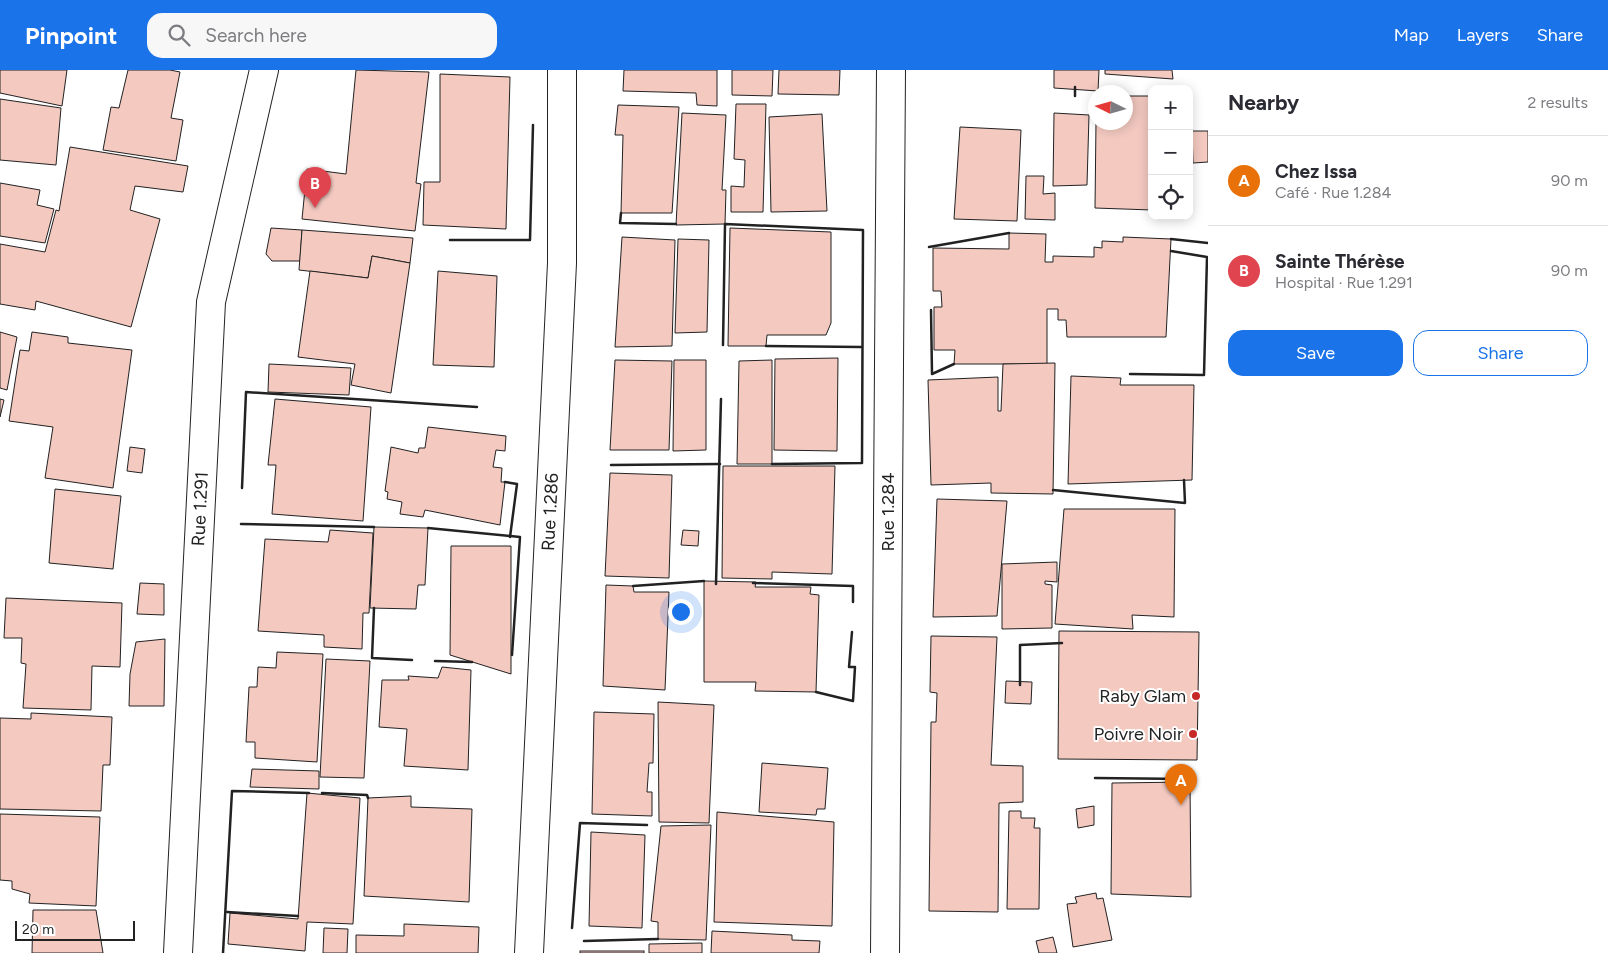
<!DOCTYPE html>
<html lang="en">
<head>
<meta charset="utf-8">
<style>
	:root { --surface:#fff; --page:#f7f7f7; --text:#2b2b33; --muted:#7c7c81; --line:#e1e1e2; --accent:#1a73e8 }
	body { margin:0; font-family:Figtree,sans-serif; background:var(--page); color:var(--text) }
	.controls { position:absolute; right:15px; top:15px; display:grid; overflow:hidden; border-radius:10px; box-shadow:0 2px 12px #0003 }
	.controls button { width:45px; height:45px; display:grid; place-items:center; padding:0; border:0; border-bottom:1px solid var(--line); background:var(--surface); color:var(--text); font:25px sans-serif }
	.compass { position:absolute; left:1088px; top:15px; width:45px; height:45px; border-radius:50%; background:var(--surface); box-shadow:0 2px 12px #0003; rotate:275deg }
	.scale { position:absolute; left:15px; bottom:12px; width:120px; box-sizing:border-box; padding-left:5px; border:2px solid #222; border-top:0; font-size:14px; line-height:18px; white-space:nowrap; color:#222; -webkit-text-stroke:4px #fff; paint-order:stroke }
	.you { position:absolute; left:680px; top:541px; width:18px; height:18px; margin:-12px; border:4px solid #fff; border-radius:50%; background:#1a73e8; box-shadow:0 0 0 8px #1a73e833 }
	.badge { display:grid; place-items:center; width:32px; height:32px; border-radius:50%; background:var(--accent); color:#fff; font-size:16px; font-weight:700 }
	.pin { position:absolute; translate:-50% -41px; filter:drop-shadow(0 1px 2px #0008) }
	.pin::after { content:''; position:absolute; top:26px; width:18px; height:15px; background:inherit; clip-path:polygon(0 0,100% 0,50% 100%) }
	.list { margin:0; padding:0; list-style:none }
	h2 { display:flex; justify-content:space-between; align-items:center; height:65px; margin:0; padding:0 20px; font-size:21px }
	h2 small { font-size:16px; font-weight:400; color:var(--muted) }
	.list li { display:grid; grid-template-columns:32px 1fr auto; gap:15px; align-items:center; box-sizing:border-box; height:90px; padding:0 20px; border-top:1px solid var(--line) }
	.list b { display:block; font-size:19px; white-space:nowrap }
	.list p { margin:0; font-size:16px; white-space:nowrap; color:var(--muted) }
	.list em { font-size:16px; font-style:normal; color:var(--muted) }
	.actions { display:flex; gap:10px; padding:15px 20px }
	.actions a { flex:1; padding:11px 0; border:1px solid var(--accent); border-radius:15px; text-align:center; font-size:18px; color:var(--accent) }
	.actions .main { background:var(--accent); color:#fff }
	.icon { flex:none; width:28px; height:28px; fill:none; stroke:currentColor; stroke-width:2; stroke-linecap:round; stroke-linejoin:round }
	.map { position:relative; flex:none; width:1208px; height:883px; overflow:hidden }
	header { display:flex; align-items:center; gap:30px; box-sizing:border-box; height:70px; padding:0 25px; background:var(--accent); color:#fff }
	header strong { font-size:24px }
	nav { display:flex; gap:28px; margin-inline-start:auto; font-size:18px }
	.search { width:350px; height:45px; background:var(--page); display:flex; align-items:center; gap:12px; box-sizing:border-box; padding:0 18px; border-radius:15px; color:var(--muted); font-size:19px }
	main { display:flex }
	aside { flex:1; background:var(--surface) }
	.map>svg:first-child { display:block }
</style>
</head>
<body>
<header>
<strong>Pinpoint</strong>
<div class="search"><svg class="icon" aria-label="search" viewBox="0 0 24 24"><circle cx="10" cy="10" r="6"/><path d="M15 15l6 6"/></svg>Search here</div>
<nav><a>Map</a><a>Layers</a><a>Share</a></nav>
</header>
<main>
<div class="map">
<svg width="1208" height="883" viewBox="0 0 1208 883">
	<rect width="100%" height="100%" fill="#fff"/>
	<g fill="#f3c9c0" stroke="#222">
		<polygon points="0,0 67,0 62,36 0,23"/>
		<polygon points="128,0 170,0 180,2 171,48 183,50 176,91 103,80 111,37 119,38"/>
		<polygon points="356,0 429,2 416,113 421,114 415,161 302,149 307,99 346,104"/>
		<polygon points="624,0 717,0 717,36 697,35 696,23 623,21"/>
		<polygon points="732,0 773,0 772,26 732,25"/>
		<polygon points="779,0 840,0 839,25 778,24"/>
		<polygon points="1054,0 1099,0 1098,21 1054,18"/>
		<polygon points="1105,0 1172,0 1173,9 1105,4"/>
		<polygon points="440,4 510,7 506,159 423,155 424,112 440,112"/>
		<polygon points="1126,26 1152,26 1152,140 1095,138 1096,52 1126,52"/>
		<polygon points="0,29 61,38 56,95 0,90"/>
		<polygon points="736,34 766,34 763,142 731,142 731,116 744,117 745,90 734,89"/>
		<polygon points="618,35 679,37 672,143 621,143 623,65 615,65"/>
		<polygon points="682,43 726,45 722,120 726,120 725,154 676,155"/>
		<polygon points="1054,43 1089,45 1087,115 1053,116"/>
		<polygon points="822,44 827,141 771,142 769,47"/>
		<polygon points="960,57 1021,60 1017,151 954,149"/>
		<polygon points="1192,61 1208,61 1208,92 1193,93"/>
		<polygon points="70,77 188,96 183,122 135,116 130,140 160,149 131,257 36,231 35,240 0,234 0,174 45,182 56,140 59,141"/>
		<polygon points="1026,106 1044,106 1043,124 1055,123 1055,150 1025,149"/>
		<polygon points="0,113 40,120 37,135 54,139 45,173 0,166"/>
		<polygon points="271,158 302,160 300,191 272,191 266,184"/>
		<polygon points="730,158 831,162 831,253 826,265 767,265 766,276 728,276"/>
		<polygon points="302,160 413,168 410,193 372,186 368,208 299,200"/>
		<polygon points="1009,163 1046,164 1045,192 1053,192 1053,186 1094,187 1094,177 1102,178 1102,171 1123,172 1123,167 1171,169 1166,267 1067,267 1066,250 1058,250 1058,239 1047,239 1047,294 954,294 955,280 934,280 934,237 942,237 941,221 933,221 933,178 1009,179"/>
		<polygon points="622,167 675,170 672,276 615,277"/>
		<polygon points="678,169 709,170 707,262 675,263"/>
		<polygon points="372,186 410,193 391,323 351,315 355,294 298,287 310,201 368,208"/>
		<polygon points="438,201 497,206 494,297 433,295"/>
		<polygon points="0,262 17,267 7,320 0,318"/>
		<polygon points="32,262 68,267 68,273 132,280 113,418 45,408 53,357 9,351 20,280 29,281"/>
		<polygon points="838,288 837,381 774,380 775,289"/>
		<polygon points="615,290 672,291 669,380 610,380"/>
		<polygon points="674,290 706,290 706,380 673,381"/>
		<polygon points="772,290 772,394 737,394 739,291"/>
		<polygon points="1055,293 1053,424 991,423 991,413 931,415 928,310 998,307 998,341 1001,341 1003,294"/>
		<polygon points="269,294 351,298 349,325 268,322"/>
		<polygon points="1071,306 1121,308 1120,315 1194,315 1192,410 1068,414"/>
		<polygon points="0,329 4,330 0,347"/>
		<polygon points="275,329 371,337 363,451 272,444 276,395 268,395"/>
		<polygon points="428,357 506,366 505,381 496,380 493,397 502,398 501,412 505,412 500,455 425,440 423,447 400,444 402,432 387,429 388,422 385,421 391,377 418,383 419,378 425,378"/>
		<polygon points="130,377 145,379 142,403 127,401"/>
		<polygon points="723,396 835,396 832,504 772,502 772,509 722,508"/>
		<polygon points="610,403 672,405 669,508 605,506"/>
		<polygon points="55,419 121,426 113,499 49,493"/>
		<polygon points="937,429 1007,431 997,546 933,547"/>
		<polygon points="1064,439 1175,439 1174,547 1132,545 1133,559 1055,554"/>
		<polygon points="374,457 428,458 425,515 418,515 416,539 370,538"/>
		<polygon points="330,460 373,463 369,543 363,543 362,579 324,577 324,565 258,561 265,469 328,472"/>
		<polygon points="683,460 699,461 698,476 681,475"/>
		<polygon points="451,476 511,476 511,604 450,585"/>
		<polygon points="1057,492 1057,512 1045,511 1045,514 1052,515 1052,558 1002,559 1002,494"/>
		<polygon points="704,511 756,512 755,517 811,517 810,524 819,525 816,622 755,621 756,612 704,612"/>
		<polygon points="140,513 164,514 164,545 137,544"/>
		<polygon points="606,515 633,516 634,522 669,522 665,620 603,616"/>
		<polygon points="6,528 122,533 120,597 92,596 91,640 23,638 26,594 21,593 22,568 4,568"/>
		<polygon points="1059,561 1199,562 1197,690 1058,689"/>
		<polygon points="931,566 997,567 991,695 1023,696 1023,732 999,733 998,842 929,841 931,652 936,652 937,623 930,622"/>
		<polygon points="165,569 164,636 129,636 130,604 136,572"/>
		<polygon points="277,582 323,584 317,692 255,688 255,672 246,672 249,617 257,617 258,597 276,598"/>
		<polygon points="326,589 370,591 364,708 320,707"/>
		<polygon points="442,597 471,600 468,700 404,696 407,659 379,657 382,610 409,610 408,606 438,608"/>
		<polygon points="1006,611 1032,612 1031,634 1005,633"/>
		<polygon points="658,632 714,635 709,753 659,752"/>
		<polygon points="594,642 654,644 653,693 649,693 647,722 652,722 652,746 592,744"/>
		<polygon points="31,643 112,647 110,695 103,695 101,741 0,739 0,648 31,649"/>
		<polygon points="762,693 828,698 825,739 817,739 816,745 759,742"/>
		<polygon points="252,699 319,701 319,719 250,717"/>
		<polygon points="1190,712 1191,827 1111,824 1112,713"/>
		<polygon points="307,723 360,728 353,854 307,852 305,881 228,874 230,843 298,849"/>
		<polygon points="411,726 411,737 472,739 469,832 364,826 368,728"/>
		<polygon points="1094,736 1094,755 1078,758 1076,739"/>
		<polygon points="1009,741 1021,741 1021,748 1035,748 1034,758 1040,758 1039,839 1007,839"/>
		<polygon points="717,742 834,752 832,856 714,852"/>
		<polygon points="0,744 100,747 96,836 29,833 30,824 12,819 12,811 0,810"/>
		<polygon points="711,755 706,870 658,869 658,852 651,851 661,756"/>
		<polygon points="591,762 645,765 642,858 589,856"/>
		<polygon points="1096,823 1097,829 1103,828 1112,870 1073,877 1067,834 1077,833 1075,827"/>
		<polygon points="33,840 96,840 103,883 32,883"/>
		<polygon points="404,854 479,857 478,883 356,883 356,865 404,866"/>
		<polygon points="324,858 348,859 347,883 323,883"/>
		<polygon points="712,861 792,865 792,870 820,871 819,883 711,883"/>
		<polygon points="1053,867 1057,883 1039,883 1036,871"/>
		<polygon points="702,873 702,883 649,883 649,874"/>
		<rect x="580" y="881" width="64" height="2"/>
	</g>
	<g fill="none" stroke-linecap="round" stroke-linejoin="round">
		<defs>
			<g id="minor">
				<polyline points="178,883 211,232 264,0"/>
				<polyline points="529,883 562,193 562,0"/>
				<polyline points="885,883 891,0"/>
			</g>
		</defs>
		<use href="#minor" stroke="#222" stroke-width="30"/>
		<use href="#minor" stroke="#fff" stroke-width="28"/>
		<g stroke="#222" stroke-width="2.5">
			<polyline points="1075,17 1075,26"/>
			<polyline points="621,143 620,153 676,154"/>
			<polyline points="1171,169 1208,173"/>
			<polyline points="450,170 530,170 533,55"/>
			<polyline points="929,177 1009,163"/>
			<polyline points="931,240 932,304 954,294"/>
			<polyline points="723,275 725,154 863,160 862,393 772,394"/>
			<polyline points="766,276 861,277"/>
			<polyline points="1130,304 1204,305 1207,187 1171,181"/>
			<polyline points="611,395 720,394"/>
			<polyline points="505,412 517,414 510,467"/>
			<polyline points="242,418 246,322 477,337"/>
			<polyline points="1053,420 1185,433 1184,410"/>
			<polyline points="241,454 374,457"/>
			<polyline points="428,458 520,467 512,585"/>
			<polyline points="753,513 853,516 853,532"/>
			<polyline points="716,514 721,329"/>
			<polyline points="633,516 704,511"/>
			<polyline points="374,538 372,588 412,590"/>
			<polyline points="435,591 472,592"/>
			<polyline points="1020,615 1020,575 1062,573"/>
			<polyline points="816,622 853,631 855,597 849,597 852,562"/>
			<polyline points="1095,708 1187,709"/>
			<polyline points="322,723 367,725 368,728"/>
			<polyline points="227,842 298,846"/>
			<polyline points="572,858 580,753 647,755"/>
			<polyline points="584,871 658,869"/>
			<polyline points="223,883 232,721 309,723"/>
		</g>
	</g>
	<g fill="#c62828" stroke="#fff" stroke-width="2">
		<circle cx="1196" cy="626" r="5"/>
		<circle cx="1193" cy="664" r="5"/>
	</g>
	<g text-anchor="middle" stroke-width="4" stroke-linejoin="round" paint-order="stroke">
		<g font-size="18" fill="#222" stroke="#fff">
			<text transform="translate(200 439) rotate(-87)" y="6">Rue 1.291</text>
			<text transform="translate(550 442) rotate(-87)" y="6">Rue 1.286</text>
			<text transform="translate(888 442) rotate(-90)" y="6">Rue 1.284</text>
		</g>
		<g font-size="18" fill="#222" stroke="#fff" text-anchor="end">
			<text x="1186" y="632">Raby Glam</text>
			<text x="1183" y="670">Poivre Noir</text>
		</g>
	</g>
</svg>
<div class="controls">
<button>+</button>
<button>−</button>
<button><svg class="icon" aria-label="locate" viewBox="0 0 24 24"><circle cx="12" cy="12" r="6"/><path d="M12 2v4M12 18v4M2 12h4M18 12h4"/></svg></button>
</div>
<svg class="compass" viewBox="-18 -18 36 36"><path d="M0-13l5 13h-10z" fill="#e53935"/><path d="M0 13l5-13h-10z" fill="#7c7c81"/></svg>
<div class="scale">20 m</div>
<div class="you"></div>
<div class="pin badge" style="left:1181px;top:735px;background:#e8710a">A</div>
<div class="pin badge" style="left:315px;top:138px;background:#e0444e">B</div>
</div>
<aside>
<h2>Nearby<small>2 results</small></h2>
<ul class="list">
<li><span class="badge" style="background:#e8710a">A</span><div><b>Chez Issa</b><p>Café · Rue 1.284</p></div><em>90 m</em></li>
<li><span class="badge" style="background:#e0444e">B</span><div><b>Sainte Thérèse</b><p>Hospital · Rue 1.291</p></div><em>90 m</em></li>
</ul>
<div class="actions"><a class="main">Save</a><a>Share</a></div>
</aside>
</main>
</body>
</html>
